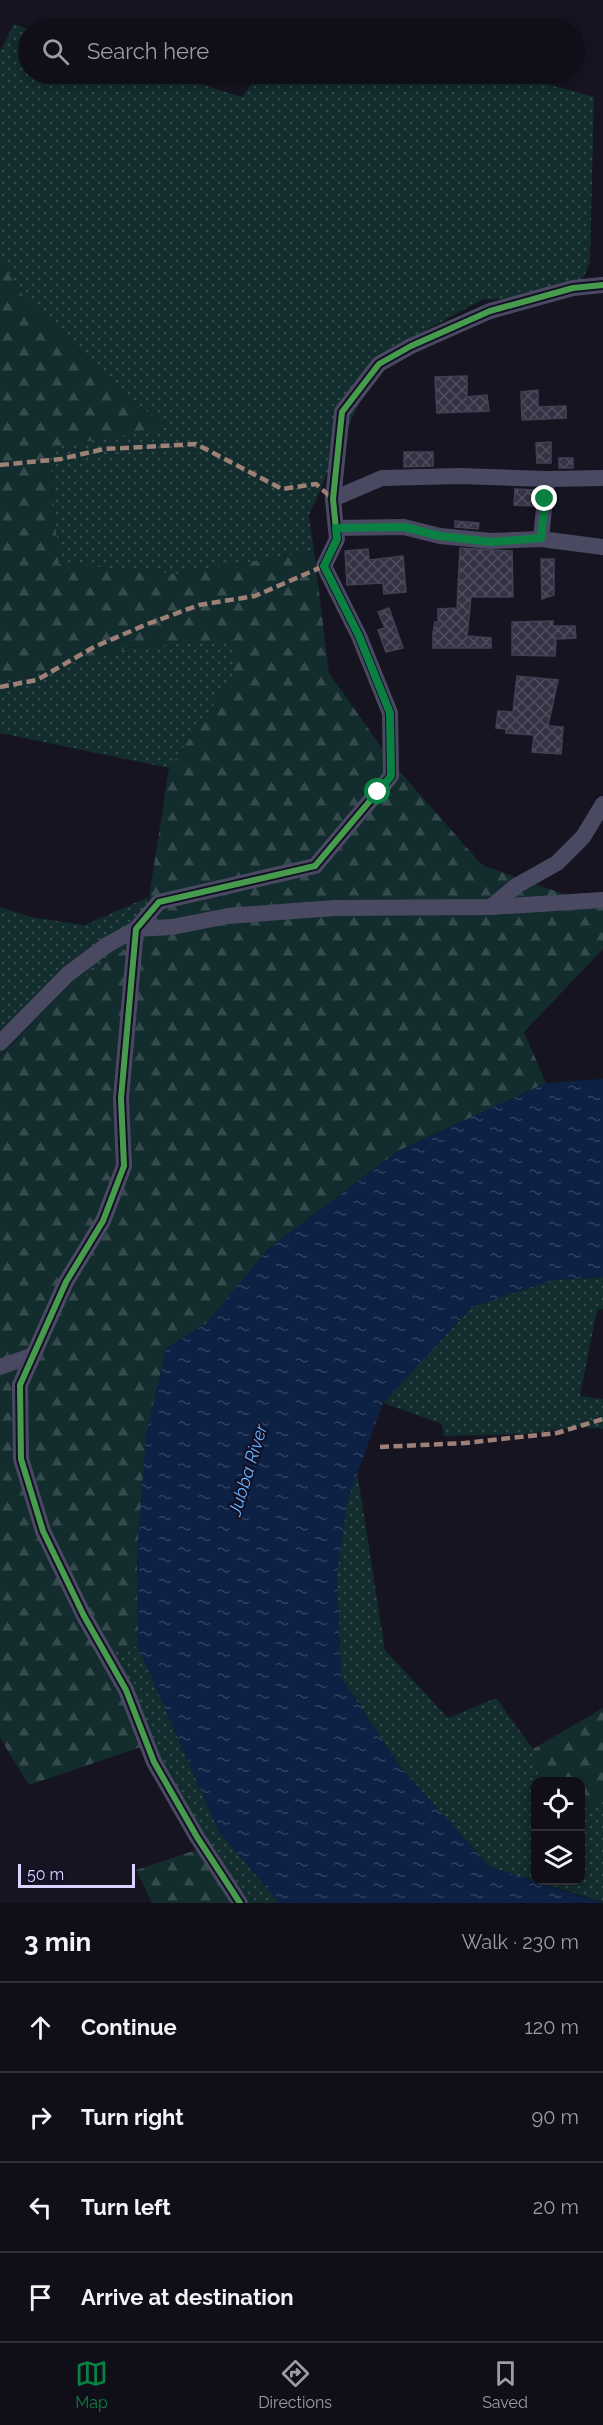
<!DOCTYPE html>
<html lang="en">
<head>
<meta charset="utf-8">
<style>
	:root { --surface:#100f19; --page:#1e1d26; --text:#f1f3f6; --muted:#9c9ca2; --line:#302f38; --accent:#0b8043 }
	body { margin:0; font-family:Raleway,sans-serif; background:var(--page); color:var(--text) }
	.controls { position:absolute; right:18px; bottom:18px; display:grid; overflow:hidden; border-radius:12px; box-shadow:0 3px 9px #0003 }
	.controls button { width:54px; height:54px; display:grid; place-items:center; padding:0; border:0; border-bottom:2px solid var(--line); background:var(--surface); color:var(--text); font:30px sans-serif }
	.scale { position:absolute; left:18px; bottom:15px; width:117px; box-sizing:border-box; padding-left:6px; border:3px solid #d9d4ff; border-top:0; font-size:16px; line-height:21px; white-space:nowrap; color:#d9d4ff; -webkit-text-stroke:4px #130f26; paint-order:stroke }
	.stop { position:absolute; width:18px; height:18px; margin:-14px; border:4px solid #0b8043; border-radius:50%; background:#fff }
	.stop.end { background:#0b8043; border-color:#fff; box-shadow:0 2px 6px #0008 }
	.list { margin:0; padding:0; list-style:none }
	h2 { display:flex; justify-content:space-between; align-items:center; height:78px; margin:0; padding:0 24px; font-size:26px }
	h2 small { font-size:20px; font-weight:400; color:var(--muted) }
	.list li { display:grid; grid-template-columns:39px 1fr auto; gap:18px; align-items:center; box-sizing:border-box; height:90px; padding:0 24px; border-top:2px solid var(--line) }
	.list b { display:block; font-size:22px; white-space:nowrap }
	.list em { font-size:20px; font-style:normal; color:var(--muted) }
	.icon { flex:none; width:33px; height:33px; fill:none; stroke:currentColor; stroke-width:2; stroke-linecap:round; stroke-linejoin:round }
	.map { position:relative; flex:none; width:603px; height:1903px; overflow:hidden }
	.search { position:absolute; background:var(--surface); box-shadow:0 3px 9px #0003; left:18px; right:18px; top:18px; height:66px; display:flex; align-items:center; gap:15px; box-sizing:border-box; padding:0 21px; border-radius:33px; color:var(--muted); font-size:22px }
	.sheet { height:438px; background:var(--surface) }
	nav { display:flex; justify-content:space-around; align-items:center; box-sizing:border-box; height:84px; border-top:2px solid var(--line); background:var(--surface); font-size:16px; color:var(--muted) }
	nav a { display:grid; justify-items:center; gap:3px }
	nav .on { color:var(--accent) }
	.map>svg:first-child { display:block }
</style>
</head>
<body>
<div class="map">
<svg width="603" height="1903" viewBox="0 0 603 1903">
	<defs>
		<pattern id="grass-dots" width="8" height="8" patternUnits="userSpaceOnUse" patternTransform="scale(1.5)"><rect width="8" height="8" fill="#132c2d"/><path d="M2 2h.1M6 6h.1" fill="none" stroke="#354a4c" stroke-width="1.8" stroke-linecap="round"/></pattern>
		<pattern id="forest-firs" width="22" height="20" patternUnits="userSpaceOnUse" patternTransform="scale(1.5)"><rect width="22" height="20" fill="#132c2d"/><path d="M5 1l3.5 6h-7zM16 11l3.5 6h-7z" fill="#354a4c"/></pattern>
		<pattern id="water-ripples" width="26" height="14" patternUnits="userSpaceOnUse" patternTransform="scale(1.5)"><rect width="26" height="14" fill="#0d2144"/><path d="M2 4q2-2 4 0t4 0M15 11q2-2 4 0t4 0" fill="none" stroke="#304060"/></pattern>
		<pattern id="building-cross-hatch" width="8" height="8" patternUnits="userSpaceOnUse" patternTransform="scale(1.5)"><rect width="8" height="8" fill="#343243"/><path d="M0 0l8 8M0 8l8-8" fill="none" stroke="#514f5f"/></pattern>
	</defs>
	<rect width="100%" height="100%" fill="#161421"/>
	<g fill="url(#grass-dots)">
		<polygon points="297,18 339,28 290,28"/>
		<polygon points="14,24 28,29 28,74 169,74 242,97 259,74 510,74 594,97 590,263 575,295 482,300 381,354 309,515 314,551 176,574 59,564 49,448 169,426 132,401 28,303 0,261 0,51"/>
		<polygon points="233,639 233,678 169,768 0,733 0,679 16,680 127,648"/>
		<polygon points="148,897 143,937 60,994 0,1056 0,907 31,917 85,925"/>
		<polygon points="603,1277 603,1309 597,1310 580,1396 603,1399 603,1429 578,1427 526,1434 444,1436 442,1424 383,1403 472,1307 552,1280"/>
		<polygon points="357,1471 385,1650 448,1718 496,1698 533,1749 541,1781 536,1782 536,1880 580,1880 581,1805 603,1802 603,1902 490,1867 401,1768 341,1677 337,1573 347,1502"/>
		<polygon points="138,1646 218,1830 279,1903 233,1903 100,1657"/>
	</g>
	<g fill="url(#forest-firs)">
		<polygon points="0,261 28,303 132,401 170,427 49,448 59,564 176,574 314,551 329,673 394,765 482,865 603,908 603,949 524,1032 546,1083 398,1151 268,1249 207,1323 166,1349 137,1551 138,1646 100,1657 147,1745 29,1785 0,1738 0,1057 60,994 143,937 169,768 233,678 233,640 127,648 16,680 0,679"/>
		<polygon points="603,1708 603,1802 581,1805 580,1782 541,1781 533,1749"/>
		<polygon points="202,1848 233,1903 152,1903 136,1870"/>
	</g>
	<polygon fill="url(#water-ripples)" points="603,1079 603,1277 552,1280 472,1307 383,1403 347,1502 337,1573 341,1677 401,1768 490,1867 603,1903 279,1903 218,1830 138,1646 137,1551 146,1434 166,1349 207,1323 268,1249 398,1151 546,1083"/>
	<g fill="url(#building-cross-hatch)" stroke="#433f54" stroke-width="1.5">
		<polygon points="467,376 467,397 487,395 489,411 437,413 435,377"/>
		<polygon points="538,390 538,407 566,406 566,418 522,420 521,392"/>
		<polygon points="551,442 551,463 537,463 536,443"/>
		<polygon points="404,452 433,452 433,466 404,467"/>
		<rect x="559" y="458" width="14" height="10"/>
		<polygon points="515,489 535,490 534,506 514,505"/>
		<polygon points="455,521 479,523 478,529 455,527"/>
		<polygon points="460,548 512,551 513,597 471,597 467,636 491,638 491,648 433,648 433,633 435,622 438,622 438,609 457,608"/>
		<polygon points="368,549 369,560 403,556 406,592 384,594 383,583 347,585 345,551"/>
		<polygon points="541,559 554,559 554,595 542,599"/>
		<polygon points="389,608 403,648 386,652 378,630 385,628 378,612"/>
		<polygon points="553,621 553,626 575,626 576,638 556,639 555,656 512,655 512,622"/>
		<polygon points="517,676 558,680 548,726 563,727 561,754 532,752 534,735 506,733 506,729 496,728 498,711 513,712"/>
	</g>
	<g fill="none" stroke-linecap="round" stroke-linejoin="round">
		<g stroke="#4a4962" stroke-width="16">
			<polyline points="603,478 547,479 541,539 603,547"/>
			<polyline points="333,499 382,478 460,476 547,479"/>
			<polyline points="336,528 404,527 440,536 491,541 541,539"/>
			<polyline points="491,907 603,900"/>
			<polyline points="0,1043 68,974 107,945 136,929 172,927 228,916 334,908 491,907 516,886 557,863 583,837 603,804"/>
			<polyline points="0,1367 31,1356"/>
			<polyline points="240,1903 197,1837 154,1762 126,1690 84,1616 43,1531 21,1459 20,1385 66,1282 103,1221 124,1166 121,1098 136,929 159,902 315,866 391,776 390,713 359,636 324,566 337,539 333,499 342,412 379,364 411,346 490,311 573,288 603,285"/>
		</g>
		<g stroke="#9e8076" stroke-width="4.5" stroke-dasharray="9 4.5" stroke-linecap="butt">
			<polyline points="0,465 61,459 104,449 196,444 282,489 316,484 333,499"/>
			<polyline points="0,687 37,680 94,647 145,625 199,605 255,596 324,566"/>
			<polyline points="380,1447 465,1443 557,1433 603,1419"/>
		</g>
		<defs>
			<polyline id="cycleway" points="240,1903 197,1837 154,1762 126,1690 84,1616 43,1531 21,1459 20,1385 66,1282 103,1221 124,1166 121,1098 136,929 159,902 315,866 391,776 390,713 359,636 324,566 337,539 333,499 342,412 379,364 411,346 490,311 573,288 603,285"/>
		</defs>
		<use href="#cycleway" stroke="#130f26" stroke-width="10"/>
		<use href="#cycleway" stroke="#469c4c" stroke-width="6"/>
	</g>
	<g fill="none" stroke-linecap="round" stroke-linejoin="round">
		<polyline stroke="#0b8043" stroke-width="8" points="378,792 391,776 390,713 359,636 324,566 337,539 336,528 404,527 440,536 491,542 541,538 545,499"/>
	</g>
	<g text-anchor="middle" stroke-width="4.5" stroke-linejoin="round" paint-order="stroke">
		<g font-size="18" font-style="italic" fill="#62b6ff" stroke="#130f26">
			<text transform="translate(248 1470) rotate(-73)" y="6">Jubba River</text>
		</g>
	</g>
</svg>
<div class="controls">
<button><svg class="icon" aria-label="locate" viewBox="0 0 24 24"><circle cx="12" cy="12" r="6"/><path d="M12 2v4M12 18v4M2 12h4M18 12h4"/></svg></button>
<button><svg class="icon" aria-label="layers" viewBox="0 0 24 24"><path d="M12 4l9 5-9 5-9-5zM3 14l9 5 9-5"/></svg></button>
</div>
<div class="scale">50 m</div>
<div class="stop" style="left:378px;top:792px"></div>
<div class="stop end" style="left:545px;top:499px"></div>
<div class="search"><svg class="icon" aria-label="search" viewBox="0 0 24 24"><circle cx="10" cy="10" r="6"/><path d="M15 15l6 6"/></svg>Search here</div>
</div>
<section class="sheet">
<h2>3 min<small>Walk · 230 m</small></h2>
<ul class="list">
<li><svg class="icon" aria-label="ahead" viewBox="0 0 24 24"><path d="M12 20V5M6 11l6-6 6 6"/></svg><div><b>Continue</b></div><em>120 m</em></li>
<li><svg class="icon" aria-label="right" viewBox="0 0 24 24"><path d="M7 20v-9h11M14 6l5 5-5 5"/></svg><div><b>Turn right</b></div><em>90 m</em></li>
<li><svg class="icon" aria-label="left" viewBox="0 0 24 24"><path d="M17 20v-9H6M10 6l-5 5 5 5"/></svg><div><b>Turn left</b></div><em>20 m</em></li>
<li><svg class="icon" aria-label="arrive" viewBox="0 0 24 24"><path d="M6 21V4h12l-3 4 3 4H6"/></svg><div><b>Arrive at destination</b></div></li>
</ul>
</section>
<nav>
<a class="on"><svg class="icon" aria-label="map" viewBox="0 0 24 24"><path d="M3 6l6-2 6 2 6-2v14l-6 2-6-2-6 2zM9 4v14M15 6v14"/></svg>Map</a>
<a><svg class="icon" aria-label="directions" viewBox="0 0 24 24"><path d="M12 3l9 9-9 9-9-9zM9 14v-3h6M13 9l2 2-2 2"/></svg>Directions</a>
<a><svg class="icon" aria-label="saved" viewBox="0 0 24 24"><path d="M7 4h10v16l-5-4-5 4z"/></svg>Saved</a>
</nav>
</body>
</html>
